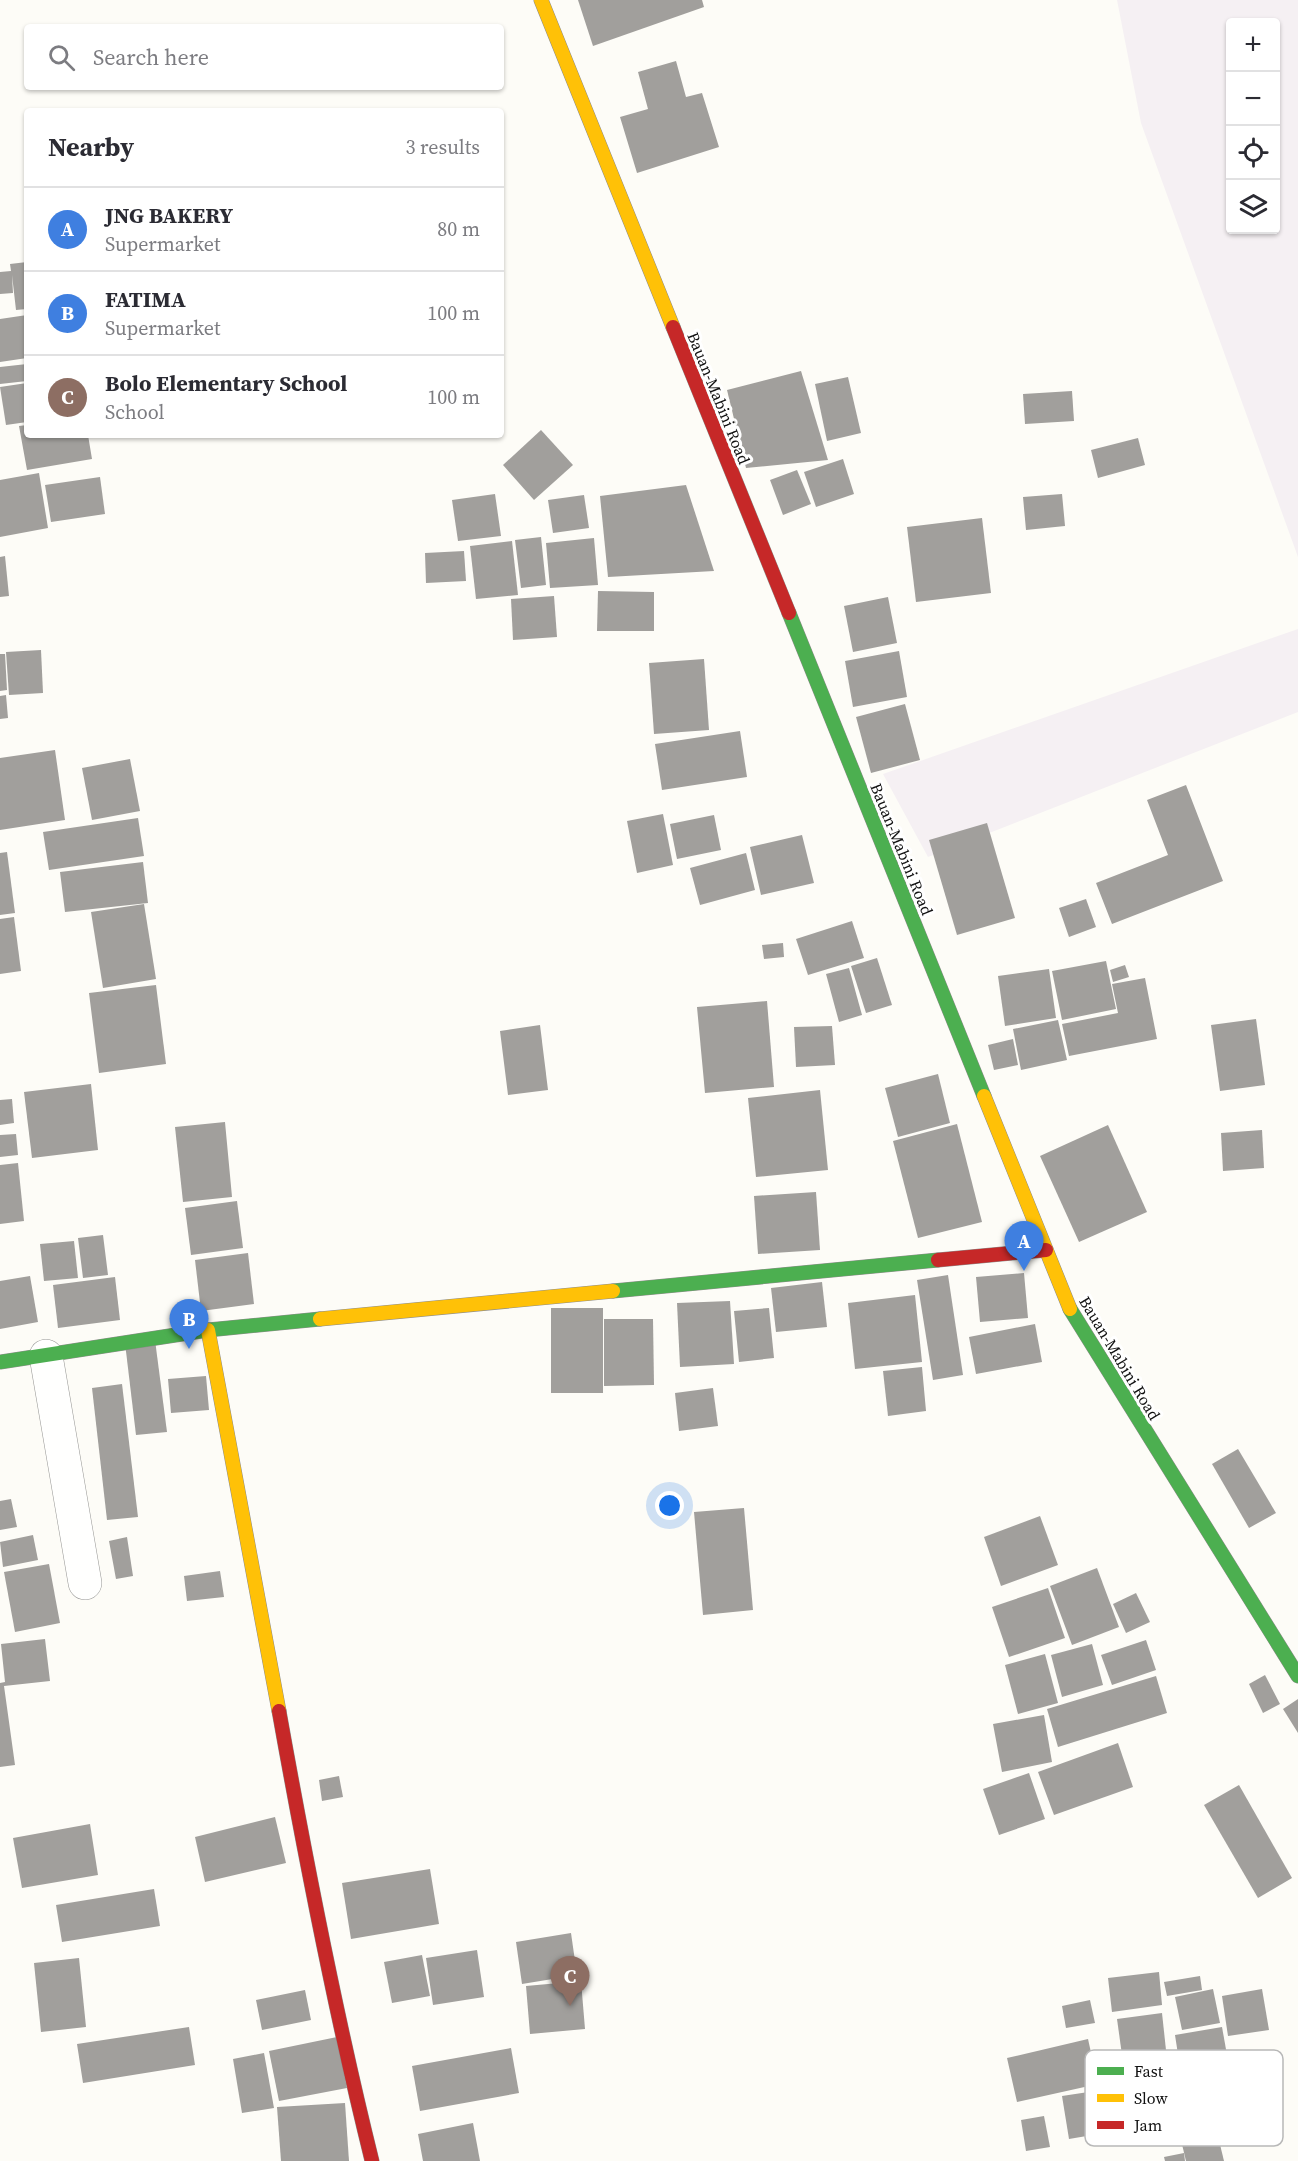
<!DOCTYPE html>
<html lang="en">
<head>
<meta charset="utf-8">
<style>
	:root { --surface:#fff; --page:#f7f7f7; --text:#2b2b33; --muted:#7c7c81; --line:#e1e1e2; --accent:#646362 }
	body { margin:0; font-family:"Source Serif 4",serif; background:var(--page); color:var(--text) }
	.controls { position:absolute; right:18px; top:18px; display:grid; overflow:hidden; border-radius:6px; box-shadow:0 2px 4px #0004 }
	.controls button { width:54px; height:54px; display:grid; place-items:center; padding:0; border:0; border-bottom:2px solid var(--line); background:var(--surface); color:var(--text); font:30px sans-serif }
	.you { position:absolute; left:670px; top:1506px; width:21px; height:21px; margin:-15px; border:4px solid #fff; border-radius:50%; background:#1a73e8; box-shadow:0 0 0 9px #1a73e833 }
	.badge { display:grid; place-items:center; width:39px; height:39px; border-radius:50%; background:var(--accent); color:#fff; font-size:20px; font-weight:700 }
	.pin { position:absolute; translate:-50% -50px; filter:drop-shadow(0 2px 3px #0008) }
	.pin::after { content:''; position:absolute; top:32px; width:21px; height:18px; background:inherit; clip-path:polygon(0 0,100% 0,50% 100%) }
	.list { margin:0; padding:0; list-style:none }
	h2 { display:flex; justify-content:space-between; align-items:center; height:78px; margin:0; padding:0 24px; font-size:26px }
	h2 small { font-size:20px; font-weight:400; color:var(--muted) }
	.list li { display:grid; grid-template-columns:39px 1fr auto; gap:18px; align-items:center; box-sizing:border-box; height:84px; padding:0 24px; border-top:2px solid var(--line) }
	.list b { display:block; font-size:22px; white-space:nowrap }
	.list p { margin:0; font-size:20px; white-space:nowrap; color:var(--muted) }
	.list em { font-size:20px; font-style:normal; color:var(--muted) }
	.icon { flex:none; width:33px; height:33px; fill:none; stroke:currentColor; stroke-width:2; stroke-linecap:round; stroke-linejoin:round }
	.map { position:relative; flex:none; width:1298px; height:2161px; overflow:hidden }
	.search { position:absolute; background:var(--surface); box-shadow:0 2px 4px #0004; left:24px; top:24px; width:480px; height:66px; display:flex; align-items:center; gap:15px; box-sizing:border-box; padding:0 21px; border-radius:6px; color:var(--muted); font-size:22px }
	.panel { position:absolute; background:var(--surface); box-shadow:0 2px 4px #0004; left:24px; top:108px; width:480px; height:330px; border-radius:6px }
	.map>svg:first-child { display:block }
</style>
</head>
<body>
<div class="map">
<svg width="1298" height="2161" viewBox="0 0 1298 2161">
	<rect width="100%" height="100%" fill="#fdfcf7"/>
	<g fill="#f5f0f3" fill-rule="evenodd">
		<path d="M1117,0H1298V557L1141,123ZM1230,22H1276V230H1230Z"/>
		<polygon points="1298,629 1298,712 928,857 883,774"/>
	</g>
	<g fill="#a19f9c">
		<polygon points="578,0 702,0 704,7 593,46"/>
		<polygon points="676,61 686,97 702,93 719,147 637,173 620,117 648,109 638,72"/>
		<polygon points="27,262 27,309 16,310 12,275 13,293 0,294 0,272 11,271 10,264"/>
		<polygon points="27,315 27,358 0,362 0,319"/>
		<polygon points="27,364 27,381 0,384 0,367"/>
		<polygon points="801,371 828,460 746,468 727,390"/>
		<polygon points="848,377 861,433 827,441 815,384"/>
		<polygon points="27,383 27,422 6,425 0,387"/>
		<polygon points="1072,391 1074,421 1025,424 1023,394"/>
		<polygon points="27,425 27,435 88,435 92,459 27,470 19,426"/>
		<polygon points="541,430 573,465 534,500 503,465"/>
		<polygon points="1138,438 1145,465 1098,478 1091,450"/>
		<polygon points="843,459 854,494 816,507 804,472"/>
		<polygon points="797,470 811,504 783,515 770,480"/>
		<polygon points="39,473 48,528 0,537 0,480"/>
		<polygon points="100,477 105,514 51,522 45,485"/>
		<polygon points="686,485 714,571 608,577 600,496"/>
		<polygon points="495,494 501,536 458,541 452,500"/>
		<polygon points="1062,494 1065,526 1026,530 1023,497"/>
		<polygon points="584,495 589,528 553,533 548,500"/>
		<polygon points="982,518 991,593 916,602 907,527"/>
		<polygon points="541,537 546,585 521,588 515,540"/>
		<polygon points="594,538 598,585 550,588 546,543"/>
		<polygon points="512,541 518,595 476,599 470,546"/>
		<polygon points="464,551 466,581 426,583 425,553"/>
		<polygon points="5,556 9,596 0,597 0,557"/>
		<polygon points="598,591 654,592 654,631 597,631"/>
		<polygon points="554,596 557,637 513,640 511,599"/>
		<polygon points="888,597 897,643 853,652 844,606"/>
		<polygon points="41,650 43,693 9,695 6,652"/>
		<polygon points="899,651 907,697 853,707 845,661"/>
		<polygon points="0,654 5,654 7,690 0,691"/>
		<polygon points="704,659 709,730 654,734 649,663"/>
		<polygon points="6,695 8,718 0,719 0,696"/>
		<polygon points="905,704 920,760 871,773 856,717"/>
		<polygon points="740,731 747,777 662,790 655,744"/>
		<polygon points="55,750 65,820 0,830 0,758"/>
		<polygon points="130,759 140,811 92,820 82,768"/>
		<polygon points="1186,785 1223,881 1112,924 1096,883 1168,855 1147,800"/>
		<polygon points="663,814 673,865 637,873 627,821"/>
		<polygon points="714,815 721,850 677,859 670,824"/>
		<polygon points="138,818 144,856 49,870 43,832"/>
		<polygon points="987,823 1015,918 957,935 929,840"/>
		<polygon points="802,835 814,883 761,895 750,847"/>
		<polygon points="7,852 15,913 0,915 0,853"/>
		<polygon points="746,853 755,890 700,905 690,868"/>
		<polygon points="143,862 148,903 65,912 60,872"/>
		<polygon points="1086,899 1096,927 1069,937 1059,908"/>
		<polygon points="144,904 156,979 103,988 91,912"/>
		<polygon points="14,917 21,971 0,974 0,919"/>
		<polygon points="852,921 864,958 808,975 796,939"/>
		<polygon points="783,943 784,957 764,959 762,945"/>
		<polygon points="877,958 892,1005 866,1013 851,966"/>
		<polygon points="1106,961 1116,1009 1062,1020 1052,971"/>
		<polygon points="1125,965 1129,977 1113,982 1110,970"/>
		<polygon points="849,968 862,1015 839,1022 826,974"/>
		<polygon points="1049,969 1056,1018 1005,1026 998,976"/>
		<polygon points="1145,978 1157,1039 1069,1056 1062,1024 1118,1013 1112,984"/>
		<polygon points="156,985 166,1064 99,1073 89,993"/>
		<polygon points="767,1001 774,1087 705,1093 697,1007"/>
		<polygon points="1256,1019 1265,1085 1220,1091 1211,1025"/>
		<polygon points="1058,1020 1067,1060 1021,1070 1013,1029"/>
		<polygon points="540,1025 548,1090 508,1095 500,1031"/>
		<polygon points="832,1026 835,1065 796,1067 794,1027"/>
		<polygon points="1013,1039 1018,1065 994,1070 988,1045"/>
		<polygon points="938,1074 950,1123 898,1137 885,1088"/>
		<polygon points="91,1084 98,1150 32,1158 24,1092"/>
		<polygon points="820,1090 828,1170 756,1177 748,1098"/>
		<polygon points="12,1099 14,1123 0,1125 0,1100"/>
		<polygon points="225,1122 232,1197 183,1202 175,1127"/>
		<polygon points="957,1124 982,1222 918,1238 893,1141"/>
		<polygon points="1108,1125 1147,1212 1079,1242 1040,1156"/>
		<polygon points="1262,1130 1264,1168 1223,1171 1221,1133"/>
		<polygon points="16,1134 18,1155 0,1157 0,1135"/>
		<polygon points="18,1163 24,1221 0,1224 0,1165"/>
		<polygon points="816,1192 820,1250 758,1254 754,1196"/>
		<polygon points="237,1201 243,1248 191,1255 185,1208"/>
		<polygon points="103,1235 108,1275 83,1278 78,1238"/>
		<polygon points="74,1241 78,1278 44,1281 40,1244"/>
		<polygon points="248,1253 254,1304 201,1311 195,1260"/>
		<polygon points="1024,1273 1028,1318 980,1322 976,1277"/>
		<polygon points="948,1275 963,1375 933,1380 917,1280"/>
		<polygon points="30,1276 38,1322 0,1329 0,1281"/>
		<polygon points="115,1277 120,1320 58,1328 53,1285"/>
		<polygon points="822,1282 827,1327 776,1332 771,1288"/>
		<polygon points="915,1295 922,1362 855,1369 848,1303"/>
		<polygon points="730,1301 734,1364 680,1367 677,1303"/>
		<rect x="551" y="1308" width="52" height="85"/>
		<polygon points="769,1308 774,1358 739,1362 734,1311"/>
		<polygon points="604,1319 653,1319 654,1385 604,1386"/>
		<polygon points="1035,1324 1042,1362 976,1374 969,1337"/>
		<polygon points="155,1340 167,1432 136,1435 125,1343"/>
		<polygon points="922,1367 926,1411 888,1416 883,1371"/>
		<polygon points="206,1376 209,1410 171,1413 168,1379"/>
		<polygon points="122,1384 138,1517 107,1520 92,1388"/>
		<polygon points="713,1388 718,1426 679,1431 675,1393"/>
		<polygon points="1238,1449 1276,1513 1249,1528 1212,1464"/>
		<polygon points="11,1499 17,1527 0,1530 0,1501"/>
		<polygon points="744,1508 753,1610 703,1615 694,1512"/>
		<polygon points="1040,1516 1058,1565 1001,1586 984,1537"/>
		<polygon points="33,1535 38,1560 3,1567 0,1542"/>
		<polygon points="127,1537 133,1576 116,1579 109,1541"/>
		<polygon points="49,1564 60,1623 15,1632 4,1572"/>
		<polygon points="1097,1568 1119,1627 1072,1645 1050,1586"/>
		<polygon points="220,1571 224,1597 187,1601 184,1576"/>
		<polygon points="1048,1588 1065,1638 1009,1657 992,1607"/>
		<polygon points="1136,1593 1150,1622 1126,1633 1113,1604"/>
		<polygon points="45,1639 50,1681 4,1686 15,1765 0,1767 0,1683 5,1682 1,1644"/>
		<polygon points="1146,1640 1156,1670 1112,1685 1101,1655"/>
		<polygon points="1092,1644 1103,1685 1062,1697 1051,1655"/>
		<polygon points="1045,1654 1058,1703 1018,1714 1005,1665"/>
		<polygon points="1265,1675 1280,1704 1263,1713 1249,1684"/>
		<polygon points="1156,1676 1167,1713 1058,1747 1047,1709"/>
		<polygon points="1298,1699 1298,1733 1283,1709"/>
		<polygon points="1044,1715 1052,1762 1002,1772 993,1724"/>
		<polygon points="1118,1743 1133,1787 1054,1815 1038,1772"/>
		<polygon points="1029,1773 1045,1819 999,1835 983,1789"/>
		<polygon points="339,1776 343,1797 322,1801 319,1780"/>
		<polygon points="1239,1785 1292,1878 1258,1898 1204,1805"/>
		<polygon points="275,1817 286,1863 205,1882 195,1837"/>
		<polygon points="90,1824 98,1875 22,1888 13,1838"/>
		<polygon points="430,1869 439,1924 351,1939 342,1883"/>
		<polygon points="154,1889 160,1926 62,1942 56,1905"/>
		<polygon points="571,1933 577,1975 522,1984 516,1942"/>
		<polygon points="477,1950 484,1997 433,2005 426,1958"/>
		<polygon points="422,1955 430,1996 392,2003 384,1962"/>
		<polygon points="79,1958 86,2027 41,2032 34,1963"/>
		<polygon points="1159,1972 1162,2005 1112,2012 1108,1978"/>
		<polygon points="1200,1976 1202,1990 1167,1996 1164,1982"/>
		<polygon points="581,1981 585,2029 530,2034 526,1986"/>
		<polygon points="1213,1989 1220,2023 1182,2030 1175,1997"/>
		<polygon points="1262,1989 1269,2030 1228,2036 1222,1996"/>
		<polygon points="305,1990 311,2020 262,2030 256,2000"/>
		<polygon points="1090,2000 1095,2023 1066,2028 1062,2006"/>
		<polygon points="1162,2013 1166,2050 1122,2055 1117,2019"/>
		<polygon points="189,2027 195,2065 83,2083 77,2044"/>
		<polygon points="1222,2027 1229,2066 1181,2074 1175,2035"/>
		<polygon points="337,2037 347,2088 279,2101 269,2051"/>
		<polygon points="1088,2039 1098,2084 1017,2102 1007,2058"/>
		<polygon points="511,2048 519,2093 420,2111 412,2066"/>
		<polygon points="264,2053 274,2108 242,2113 233,2059"/>
		<polygon points="1115,2088 1122,2130 1069,2139 1062,2096"/>
		<polygon points="345,2103 349,2161 281,2161 277,2107"/>
		<polygon points="1044,2116 1050,2147 1026,2151 1021,2120"/>
		<polygon points="473,2123 480,2161 423,2161 418,2134"/>
		<polygon points="1216,2128 1224,2161 1186,2161 1180,2136"/>
		<polygon points="1184,2153 1185,2161 1165,2161 1164,2157"/>
	</g>
	<g fill="none" stroke-linecap="round" stroke-linejoin="round">
		<defs>
			<polyline id="street" points="46,1356 85,1583"/>
			<g id="fast">
				<polyline points="789,613 984,1096"/>
				<polyline points="613,1291 938,1260"/>
				<polyline points="1070,1309 1298,1676"/>
				<polyline points="0,1362 208,1330 320,1319"/>
			</g>
			<g id="slow">
				<polyline points="541,0 673,327"/>
				<polyline points="984,1096 1070,1309"/>
				<polyline points="320,1319 613,1291"/>
				<polyline points="208,1330 279,1711"/>
			</g>
			<g id="jam">
				<polyline points="673,327 789,613"/>
				<polyline points="938,1260 1046,1250"/>
				<path d="M279,1711C306,1862 335,2012 372,2161"/>
			</g>
		</defs>
		<use href="#street" stroke="#979795" stroke-width="34"/>
		<use href="#fast" stroke="#8e8d8b" stroke-width="15"/>
		<use href="#slow" stroke="#8e8d8b" stroke-width="15"/>
		<use href="#jam" stroke="#8e8d8b" stroke-width="15"/>
		<use href="#street" stroke="#fffffe" stroke-width="33"/>
		<use href="#fast" stroke="#4caf50" stroke-width="14"/>
		<use href="#slow" stroke="#ffc107" stroke-width="14"/>
		<use href="#jam" stroke="#c62828" stroke-width="14"/>
	</g>
	<g text-anchor="middle" stroke-width="6" stroke-linejoin="round" paint-order="stroke">
		<g font-size="16" fill="#111" stroke="#fff">
			<text transform="translate(719 398) rotate(68)" y="6">Bauan-Mabini Road</text>
			<text transform="translate(902 849) rotate(68)" y="6">Bauan-Mabini Road</text>
			<text transform="translate(1120 1358) rotate(59)" y="6">Bauan-Mabini Road</text>
		</g>
	</g>
	<rect x="1085" y="2050" width="198" height="96" rx="9" fill="#fff" stroke="#b8b8b8" stroke-width="1.5"/>
	<rect x="1097" y="2067" width="27" height="8" fill="#4caf50"/>
	<rect x="1097" y="2094" width="27" height="8" fill="#ffc107"/>
	<rect x="1097" y="2121" width="27" height="8" fill="#c62828"/>
	<g font-size="16" fill="#111">
		<text x="1134" y="2077">Fast</text>
		<text x="1134" y="2104">Slow</text>
		<text x="1134" y="2131">Jam</text>
	</g>
</svg>
<div class="controls">
<button>+</button>
<button>−</button>
<button><svg class="icon" aria-label="locate" viewBox="0 0 24 24"><circle cx="12" cy="12" r="6"/><path d="M12 2v4M12 18v4M2 12h4M18 12h4"/></svg></button>
<button><svg class="icon" aria-label="layers" viewBox="0 0 24 24"><path d="M12 4l9 5-9 5-9-5zM3 14l9 5 9-5"/></svg></button>
</div>
<div class="you"></div>
<div class="pin badge" style="left:1024px;top:1271px;background:#3f7fe0">A</div>
<div class="pin badge" style="left:189px;top:1349px;background:#3f7fe0">B</div>
<div class="pin badge" style="left:570px;top:2006px;background:#8d6e63">C</div>
<div class="search"><svg class="icon" aria-label="search" viewBox="0 0 24 24"><circle cx="10" cy="10" r="6"/><path d="M15 15l6 6"/></svg>Search here</div>
<section class="panel">
<h2>Nearby<small>3 results</small></h2>
<ul class="list">
<li><span class="badge" style="background:#3f7fe0">A</span><div><b>JNG BAKERY</b><p>Supermarket</p></div><em>80 m</em></li>
<li><span class="badge" style="background:#3f7fe0">B</span><div><b>FATIMA</b><p>Supermarket</p></div><em>100 m</em></li>
<li><span class="badge" style="background:#8d6e63">C</span><div><b>Bolo Elementary School</b><p>School</p></div><em>100 m</em></li>
</ul>
</section>
</div>
</body>
</html>
